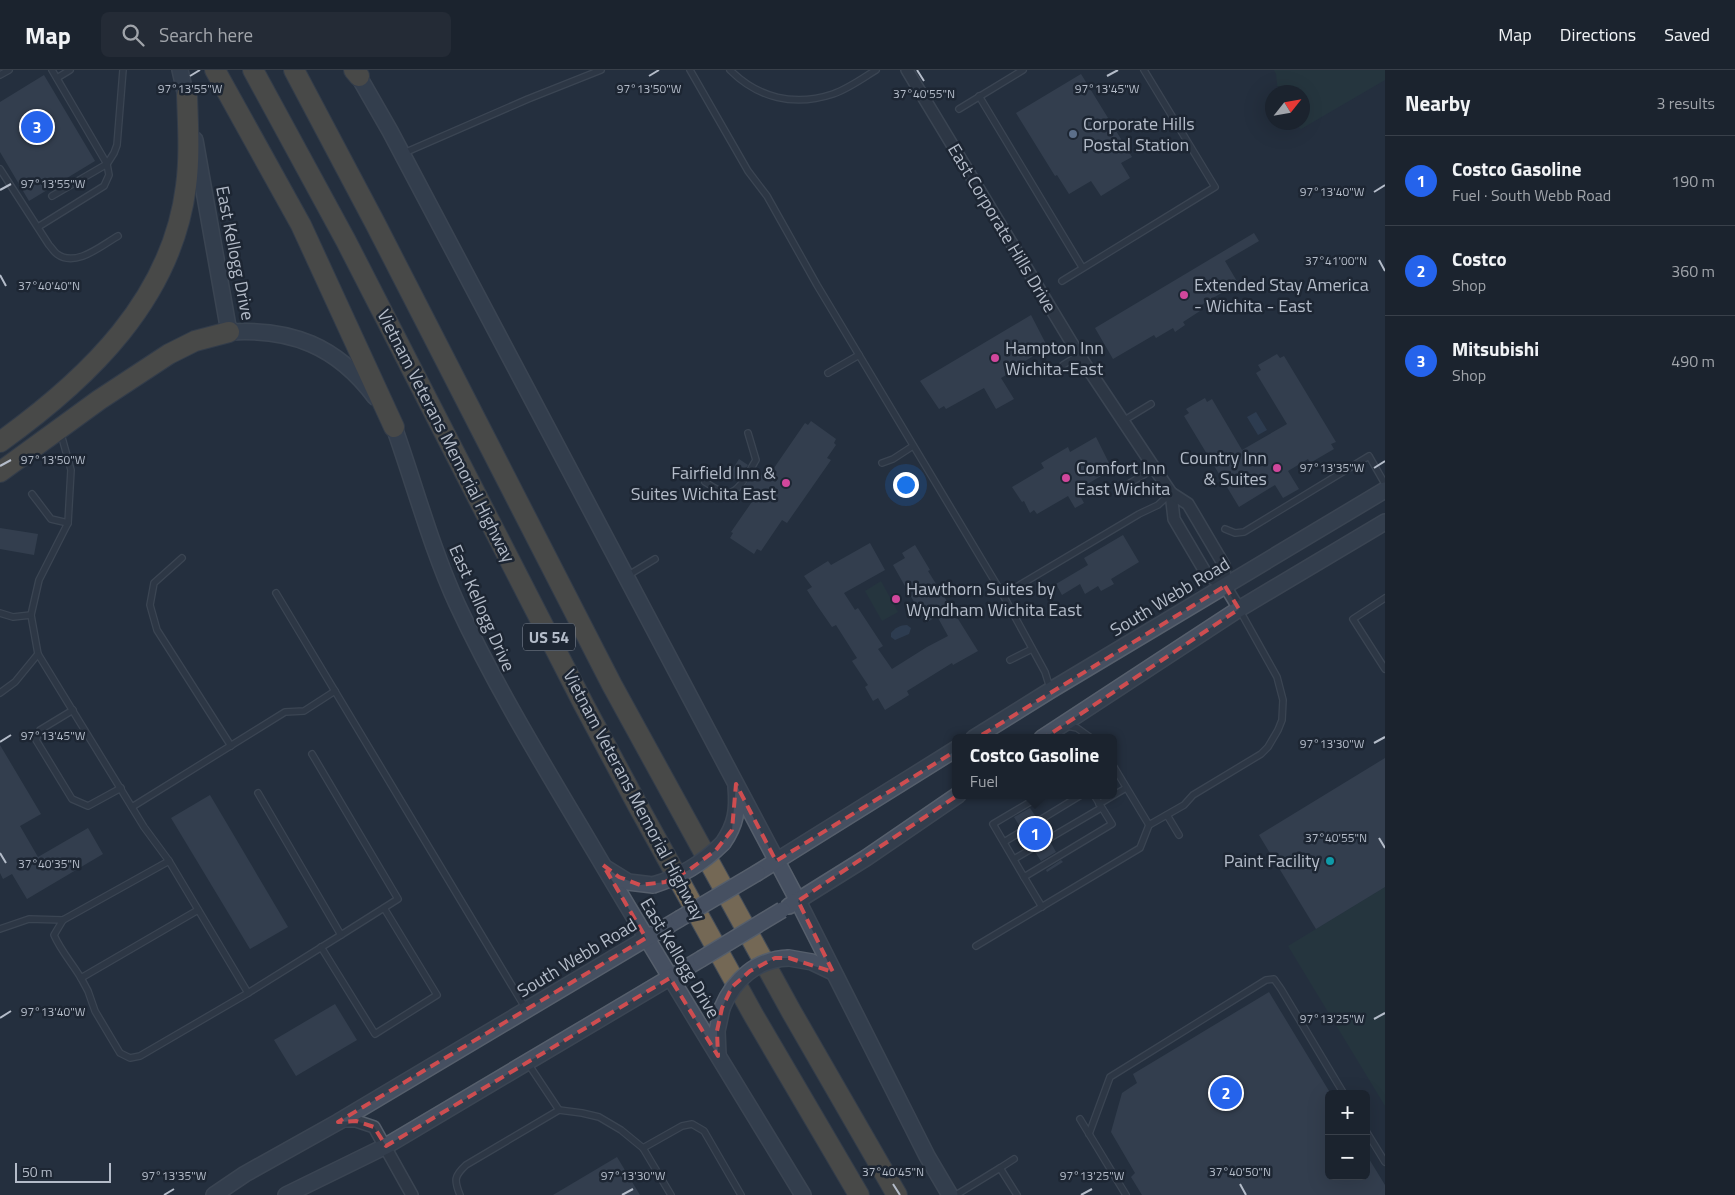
<!DOCTYPE html>
<html lang="en">
<head>
<meta charset="utf-8">
<style>
	:root { --surface:#1b232e; --page:#242b36; --text:#f1f3f6; --muted:#a0a4aa; --line:#39404a; --accent:#2563eb }
	body { margin:0; font-family:"Titillium Web",sans-serif; background:var(--page); color:var(--text) }
	.controls { position:absolute; right:15px; bottom:15px; display:grid; overflow:hidden; border-radius:8px; box-shadow:0 5px 20px #0002 }
	.controls button { width:45px; height:45px; display:grid; place-items:center; padding:0; border:0; border-bottom:1px solid var(--line); background:var(--surface); color:var(--text); font:25px sans-serif }
	.compass { position:absolute; left:1265px; top:15px; width:45px; height:45px; border-radius:50%; background:var(--surface); box-shadow:0 5px 20px #0002; rotate:59deg }
	.scale { position:absolute; left:15px; bottom:12px; width:96px; box-sizing:border-box; padding-left:5px; border:2px solid #b4bcc9; border-top:0; font-size:14px; line-height:18px; white-space:nowrap; color:#b4bcc9; -webkit-text-stroke:4px #1d2633; paint-order:stroke }
	.you { position:absolute; left:905px; top:414px; width:18px; height:18px; margin:-12px; border:4px solid #fff; border-radius:50%; background:#1a73e8; box-shadow:0 0 0 8px #1a73e833 }
	.badge { display:grid; place-items:center; width:32px; height:32px; border-radius:50%; background:var(--accent); color:#fff; font-size:16px; font-weight:700 }
	.pin { position:absolute; translate:-50% -50%; border:2px solid #fff; box-shadow:0 1px 5px #0006 }
	.popup { position:absolute; left:952px; top:664px; width:165px; height:65px; box-sizing:border-box; display:grid; place-content:center; border-radius:8px; background:var(--surface); filter:drop-shadow(0 1px 4px #0005); font-size:16px; white-space:nowrap; color:var(--muted) }
	.popup b { font-size:19px; color:var(--text) }
	.popup::after { content:''; position:absolute; left:50%; top:100%; margin-left:-10px; border:10px solid transparent; border-top-color:var(--surface) }
	.list { margin:0; padding:0; list-style:none }
	h2 { display:flex; justify-content:space-between; align-items:center; height:65px; margin:0; padding:0 20px; font-size:21px }
	h2 small { font-size:16px; font-weight:400; color:var(--muted) }
	.list li { display:grid; grid-template-columns:32px 1fr auto; gap:15px; align-items:center; box-sizing:border-box; height:90px; padding:0 20px; border-top:1px solid var(--line) }
	.list b { display:block; font-size:19px; white-space:nowrap }
	.list p { margin:0; font-size:16px; white-space:nowrap; color:var(--muted) }
	.list em { font-size:16px; font-style:normal; color:var(--muted) }
	.icon { flex:none; width:28px; height:28px; fill:none; stroke:currentColor; stroke-width:2; stroke-linecap:round; stroke-linejoin:round }
	.map { position:relative; flex:none; width:1385px; height:1125px; overflow:hidden }
	header { display:flex; align-items:center; gap:30px; box-sizing:border-box; height:70px; padding:0 25px; background:var(--surface); border-bottom:1px solid var(--line) }
	header strong { font-size:24px }
	nav { display:flex; gap:28px; margin-inline-start:auto; font-size:18px }
	.search { width:350px; height:45px; background:var(--page); display:flex; align-items:center; gap:12px; box-sizing:border-box; padding:0 18px; border-radius:8px; color:var(--muted); font-size:19px }
	main { display:flex }
	aside { flex:1; background:var(--surface) }
	.map>svg:first-child { display:block }
</style>
</head>
<body>
<header>
<strong>Map</strong>
<div class="search"><svg class="icon" aria-label="search" viewBox="0 0 24 24"><circle cx="10" cy="10" r="6"/><path d="M15 15l6 6"/></svg>Search here</div>
<nav><a>Map</a><a>Directions</a><a>Saved</a></nav>
</header>
<main>
<div class="map">
<svg width="1385" height="1125" viewBox="0 0 1385 1125">
	<rect width="100%" height="100%" fill="#242f3e"/>
	<g fill="#263c3f">
		<polygon points="1274,0 1385,0 1385,10 1301,59 1293,53 1302,52 1302,22 1278,22 1276,4"/>
		<polygon points="881,511 898,542 882,551 865,521"/>
		<polygon points="1385,817 1385,1036 1288,876"/>
	</g>
	<g fill="#394c67">
		<polygon points="1256,342 1267,360 1258,365 1247,347"/>
		<path d="M907,555L911,558L909,564L895,570L891,567V563C895,558 900,555 907,555Z"/>
	</g>
	<g fill="#455162">
		<polygon points="1081,4 1132,87 1121,93 1130,108 1101,126 1091,111 1069,124 1057,105 1055,106 1016,43"/>
		<polygon points="44,5 95,91 29,131 0,82 0,32"/>
		<polygon points="1254,163 1259,171 1225,191 1238,213 1198,237 1200,241 1183,252 1185,255 1175,262 1173,258 1156,268 1154,265 1113,289 1095,258"/>
		<polygon points="1031,245 1046,274 1042,277 1044,280 1018,295 1020,297 1001,308 1014,329 996,339 984,318 946,339 944,336 939,339 920,311"/>
		<polygon points="1277,284 1280,288 1284,286 1336,372 1331,374 1334,379 1310,393 1308,389 1288,401 1299,419 1283,428 1275,415 1239,437 1184,346 1189,343 1186,339 1205,328 1207,332 1212,329 1242,380 1287,354 1256,303 1261,300 1258,295"/>
		<polygon points="811,351 836,369 834,373 836,375 827,388 831,390 787,453 782,450 761,481 757,479 754,484 730,468 733,463 731,462 756,426 745,416 755,400 762,405 769,395 774,398 805,353 808,355"/>
		<polygon points="1096,367 1110,395 1106,397 1108,402 1077,420 1084,433 1075,438 1068,426 1037,444 1034,440 1030,443 1024,431 1022,432 1012,417 1044,398 1041,393 1068,377 1070,382"/>
		<polygon points="739,389 748,395 737,411 729,405"/>
		<polygon points="0,458 38,464 34,485 0,479"/>
		<polygon points="1123,465 1139,492 1111,509 1114,514 1101,521 1098,516 1085,524 1080,514 1062,525 1056,514 1088,495 1084,488"/>
		<polygon points="870,473 885,500 844,523 855,540 858,538 883,576 878,579 892,599 927,577 948,566 937,546 926,553 893,495 905,488 902,483 915,475 930,500 928,501 978,581 953,595 952,593 907,621 909,625 885,640 878,628 873,631 865,617 868,615 852,591 857,588 836,555 832,557 816,534 807,520 812,517 804,506 828,491 831,495"/>
		<polygon points="0,675 41,744 20,756 38,787 88,758 103,784 27,829 12,804 3,809 0,803"/>
		<polygon points="1385,688 1385,817 1316,859 1259,765"/>
		<polygon points="210,725 288,857 250,879 171,748"/>
		<polygon points="1030,738 1036,747 1020,757 1014,747"/>
		<polygon points="1040,755 1046,765 1030,774 1025,765"/>
		<polygon points="1051,773 1056,782 1041,791 1035,782"/>
		<polygon points="1061,790 1063,792 1047,802 1046,800"/>
		<polygon points="1269,922 1329,1021 1329,1106 1366,1106 1366,1084 1385,1115 1385,1125 1142,1125 1131,1107 1135,1103 1111,1062 1122,1023 1137,1013 1133,1004"/>
		<polygon points="335,934 357,970 296,1006 274,970"/>
		<polygon points="617,1087 640,1125 553,1125"/>
	</g>
	<g fill="none" stroke-linecap="round" stroke-linejoin="round">
		<defs>
			<g id="service">
				<polyline points="690,0 748,101 767,126 817,215 1003,525 1045,602 1050,618"/>
				<path d="M730,0C758,28 794,37 833,24C848,19 863,8 876,0"/>
				<polyline points="0,5 9,0"/>
				<polyline points="57,8 70,0"/>
				<polyline points="979,26 1082,197"/>
				<polyline points="959,39 1023,0"/>
				<polyline points="404,83 528,29 601,0"/>
				<path d="M0,99L49,175C52,178 54,182 57,184C76,198 102,175 118,166"/>
				<polyline points="52,126 107,94 114,83 117,75 123,0"/>
				<polyline points="38,157 104,116 109,105 107,94 52,0"/>
				<polyline points="1062,211 1215,117 1144,0"/>
				<polyline points="1063,295 1079,285"/>
				<polyline points="828,303 859,285"/>
				<polyline points="1123,351 1151,334"/>
				<polyline points="61,364 71,400 68,453 39,510 31,545 38,584 144,757 169,791 248,923 140,986 130,988 120,983 95,941 88,921 81,908"/>
				<polyline points="882,393 893,389 913,376"/>
				<path d="M705,412C711,416 720,422 727,423C740,423 750,399 756,390L748,363"/>
				<polyline points="1130,413 1155,398"/>
				<polyline points="32,424 51,449 68,453"/>
				<polyline points="1225,459 1235,463 1244,462 1369,386 1385,414"/>
				<polyline points="182,488 154,513 150,535 157,560 231,676"/>
				<polyline points="627,506 655,489"/>
				<polyline points="276,523 526,939"/>
				<polyline points="1003,525 1139,444 1158,435 1171,423"/>
				<polyline points="1385,528 1353,549 1385,599"/>
				<polyline points="0,543 13,547 31,545"/>
				<polyline points="1010,590 1032,579"/>
				<polyline points="0,623 15,612 38,584"/>
				<polyline points="73,640 40,660 36,670 72,729 88,736 121,718"/>
				<polyline points="1067,656 1077,658 1091,668"/>
				<polyline points="312,684 398,829 341,865"/>
				<polyline points="1114,697 1149,755"/>
				<polyline points="1099,734 1126,718"/>
				<polyline points="132,737 285,642 304,641 335,621"/>
				<polyline points="1167,745 1179,765"/>
				<polyline points="1004,772 1081,725"/>
				<polyline points="1014,789 1101,738"/>
				<polyline points="1024,807 993,754 1042,725"/>
				<polyline points="1042,837 1024,807 1112,754 1094,725"/>
				<path d="M63,850L54,865C61,881 72,893 81,908L198,840"/>
				<polyline points="0,859 29,849 63,850 169,791"/>
				<polyline points="976,876 1140,778 1149,755 1184,735 1193,725 1261,684 1268,677 1278,660 1282,650 1283,630 1277,607 1239,539"/>
				<polyline points="321,877 375,964 437,925 384,838"/>
				<polyline points="248,923 341,865 258,723"/>
				<polyline points="527,992 559,1040"/>
				<polyline points="1080,1049 1126,1125"/>
				<polyline points="1366,1061 1385,1092"/>
				<polyline points="1089,1064 1110,1007 1266,910 1274,909 1281,919 1344,1024"/>
				<polyline points="643,1078 682,1056 692,1054 704,1061 741,1125"/>
				<polyline points="1000,1098 1014,1089"/>
				<path d="M460,1125C454,1110 454,1106 466,1095L559,1040L582,1043L599,1047L621,1060L643,1078L671,1125"/>
				<polyline points="956,1125 1000,1098 1017,1125"/>
			</g>
			<g id="minor">
				<polyline points="907,0 1079,285 1171,423 1174,449 1207,505 1225,516 1239,539"/>
				<polyline points="1171,423 1188,434 1224,495 1225,516"/>
				<polyline points="340,1051 356,1051 374,1057 412,1125"/>
			</g>
			<g id="secondary">
				<polyline points="180,0 188,35"/>
				<polyline points="355,0 390,61 798,831 927,1086 950,1125"/>
				<path d="M195,70L229,262C291,258 337,276 375,327"/>
				<path d="M389,348L394,357C415,416 431,477 457,534C497,620 546,699 594,780C662,895 733,1010 803,1125"/>
				<polyline points="974,668 1051,620 1385,420"/>
				<polyline points="1042,668 1239,539 1385,452"/>
				<path d="M723,773C736,754 738,740 736,717"/>
				<polyline points="607,799 628,812 653,815"/>
				<polyline points="757,803 956,679"/>
				<polyline points="789,836 866,788 958,725"/>
				<polyline points="789,888 812,892 833,902"/>
				<polyline points="718,984 717,961 722,938"/>
				<polyline points="214,1125 245,1104 338,1052 679,849"/>
				<polyline points="286,1125 386,1076 701,889"/>
			</g>
			<g id="motorway">
				<polyline points="215,0 301,155 394,357"/>
				<polyline points="253,0 346,171 584,635 637,734 754,946 859,1125"/>
				<polyline points="294,0 375,153 612,615 791,941 897,1125"/>
				<polyline points="354,0 359,6"/>
				<path d="M0,372C88,309 172,229 186,116C190,86 188,56 187,25"/>
				<polyline points="0,402 99,330 169,284 195,271 229,262"/>
			</g>
		</defs>
		<use href="#service" stroke="#565f6c" stroke-width="8"/>
		<use href="#minor" stroke="#565f6c" stroke-width="14"/>
		<use href="#secondary" stroke="#565f6c" stroke-width="18"/>
		<use href="#motorway" stroke="#434c59" stroke-width="22"/>
		<use href="#service" stroke="#38414e" stroke-width="5.5"/>
		<use href="#minor" stroke="#38414e" stroke-width="11"/>
		<use href="#secondary" stroke="#465061" stroke-width="15"/>
		<use href="#motorway" stroke="#746855" stroke-width="20"/>
		<defs>
			<g id="secondary-bridge">
				<path d="M653,815C680,807 703,793 723,773"/>
				<polyline points="679,849 757,803"/>
				<polyline points="701,889 782,840"/>
				<path d="M722,938C734,909 757,889 789,888"/>
			</g>
		</defs>
		<use href="#secondary-bridge" stroke="#565f6c" stroke-width="18" stroke-linecap="butt"/>
		<use href="#secondary-bridge" stroke="#465061" stroke-width="15"/>
	</g>
	<path d="M0 0H1385V1125H0ZM1225,516L1239,539L798,831L833,902L789,888H775L750,901L732,917L722,938L717,961L718,986L670,908L386,1076L374,1057L356,1051L338,1052L646,868L603,795L619,807L640,815L665,812L689,800L716,780L732,760L736,714L776,791Z" fill="#242f3e" fill-opacity=".55" fill-rule="evenodd"/>
	<path fill="none" stroke="#ce4d50" stroke-width="4" stroke-dasharray="10 6" stroke-linejoin="round" d="M1225,516L1239,539L798,831L833,902L789,888H775L750,901L732,917L722,938L717,961L718,986L670,908L386,1076L374,1057L356,1051L338,1052L646,868L603,795L619,807L640,815L665,812L689,800L716,780L732,760L736,714L776,791Z"/>
	<path fill="none" stroke="#b4bcc9" stroke-width="2" d="M917,0L924,11M190,6L200,0M649,6L659,0M1107,6L1118,0M0,120L11,114M1374,122L1385,115M1379,190L1385,201M0,205L6,216M0,396L11,390M1374,398L1385,391M0,672L11,665M1374,673L1385,667M1379,768L1385,778M0,783L6,793M0,948L11,941M1374,949L1385,943M893,1114L900,1125M1240,1114L1246,1125M164,1125L174,1119M622,1125L633,1119M1081,1125L1092,1119"/>
	<circle fill="#5c6f8a" stroke="#1d2633" stroke-width="2" cx="1073" cy="64" r="5"/>
	<g fill="#d1479c" stroke="#1d2633" stroke-width="2">
		<circle cx="1184" cy="225" r="5"/>
		<circle cx="995" cy="288" r="5"/>
		<circle cx="1277" cy="398" r="5"/>
		<circle cx="1066" cy="408" r="5"/>
		<circle cx="786" cy="413" r="5"/>
		<circle cx="896" cy="529" r="5"/>
	</g>
	<circle fill="#0f9aa8" stroke="#1d2633" stroke-width="2" cx="1330" cy="791" r="5"/>
	<g text-anchor="middle" stroke-width="5" stroke-linejoin="round" paint-order="stroke">
		<rect fill="#1d2633" stroke="#878f9c" stroke-width="1" x="523" y="553.5" width="52" height="27" rx="4"/>
		<g font-size="16" font-weight="bold" fill="#b4bcc9">
			<text x="549" y="573">US 54</text>
		</g>
		<g font-size="18" fill="#b4bcc9" stroke="#1d2633" text-anchor="start">
			<text x="1083" y="60">Corporate Hills<tspan x="1083" dy="21">Postal Station</tspan></text>
			<text x="1194" y="221">Extended Stay America<tspan x="1194" dy="21">- Wichita - East</tspan></text>
			<text x="1005" y="284">Hampton Inn<tspan x="1005" dy="21">Wichita-East</tspan></text>
			<text x="1267" y="394" text-anchor="end">Country Inn<tspan x="1267" dy="21">&amp; Suites</tspan></text>
			<text x="1076" y="404">Comfort Inn<tspan x="1076" dy="21">East Wichita</tspan></text>
			<text x="776" y="409" text-anchor="end">Fairfield Inn &amp;<tspan x="776" dy="21">Suites Wichita East</tspan></text>
			<text x="906" y="525">Hawthorn Suites by<tspan x="906" dy="21">Wyndham Wichita East</tspan></text>
			<text x="1320" y="797" text-anchor="end">Paint Facility</text>
		</g>
		<g font-size="18" fill="#b4bcc9" stroke="#1d2633">
			<text transform="translate(1002 158) rotate(59)" y="6">East Corporate Hills Drive</text>
			<text transform="translate(235 183) rotate(79)" y="6">East Kellogg Drive</text>
			<text transform="translate(446 366) rotate(63)" y="6">Vietnam Veterans Memorial Highway</text>
			<text transform="translate(1170 527) rotate(-31)" y="6">South Webb Road</text>
			<text transform="translate(482 538) rotate(66)" y="6">East Kellogg Drive</text>
			<text transform="translate(634 725) rotate(62)" y="6">Vietnam Veterans Memorial Highway</text>
			<text transform="translate(577 888) rotate(-31)" y="6">South Webb Road</text>
			<text transform="translate(680 888) rotate(59)" y="6">East Kellogg Drive</text>
		</g>
	</g>
	<g font-size="12" text-anchor="middle" fill="#b4bcc9" stroke="#1d2633" stroke-width="5" stroke-linejoin="round" paint-order="stroke">
		<text x="1107" y="23">97°13'45"W</text>
		<text x="190" y="23">97°13'55"W</text>
		<text x="649" y="23">97°13'50"W</text>
		<text x="924" y="28">37°40'55"N</text>
		<text x="53" y="118">97°13'55"W</text>
		<text x="1332" y="126">97°13'40"W</text>
		<text x="1336" y="195">37°41'00"N</text>
		<text x="49" y="220">37°40'40"N</text>
		<text x="53" y="394">97°13'50"W</text>
		<text x="1332" y="402">97°13'35"W</text>
		<text x="53" y="670">97°13'45"W</text>
		<text x="1332" y="678">97°13'30"W</text>
		<text x="1336" y="772">37°40'55"N</text>
		<text x="49" y="798">37°40'35"N</text>
		<text x="53" y="946">97°13'40"W</text>
		<text x="1332" y="953">97°13'25"W</text>
		<text x="893" y="1106">37°40'45"N</text>
		<text x="1240" y="1106">37°40'50"N</text>
		<text x="174" y="1110">97°13'35"W</text>
		<text x="633" y="1110">97°13'30"W</text>
		<text x="1092" y="1110">97°13'25"W</text>
	</g>
</svg>
<div class="controls">
<button>+</button>
<button>−</button>
</div>
<svg class="compass" viewBox="-18 -18 36 36"><path d="M0-13l5 13h-10z" fill="#e53935"/><path d="M0 13l5-13h-10z" fill="#a0a4aa"/></svg>
<div class="scale">50 m</div>
<div class="you"></div>
<div class="pin badge" style="left:1035px;top:764px">1</div>
<div class="popup"><b>Costco Gasoline</b>Fuel</div>
<div class="pin badge" style="left:1226px;top:1023px">2</div>
<div class="pin badge" style="left:37px;top:57px">3</div>
</div>
<aside>
<h2>Nearby<small>3 results</small></h2>
<ul class="list">
<li><span class="badge">1</span><div><b>Costco Gasoline</b><p>Fuel · South Webb Road</p></div><em>190 m</em></li>
<li><span class="badge">2</span><div><b>Costco</b><p>Shop</p></div><em>360 m</em></li>
<li><span class="badge">3</span><div><b>Mitsubishi</b><p>Shop</p></div><em>490 m</em></li>
</ul>
</aside>
</main>
</body>
</html>
